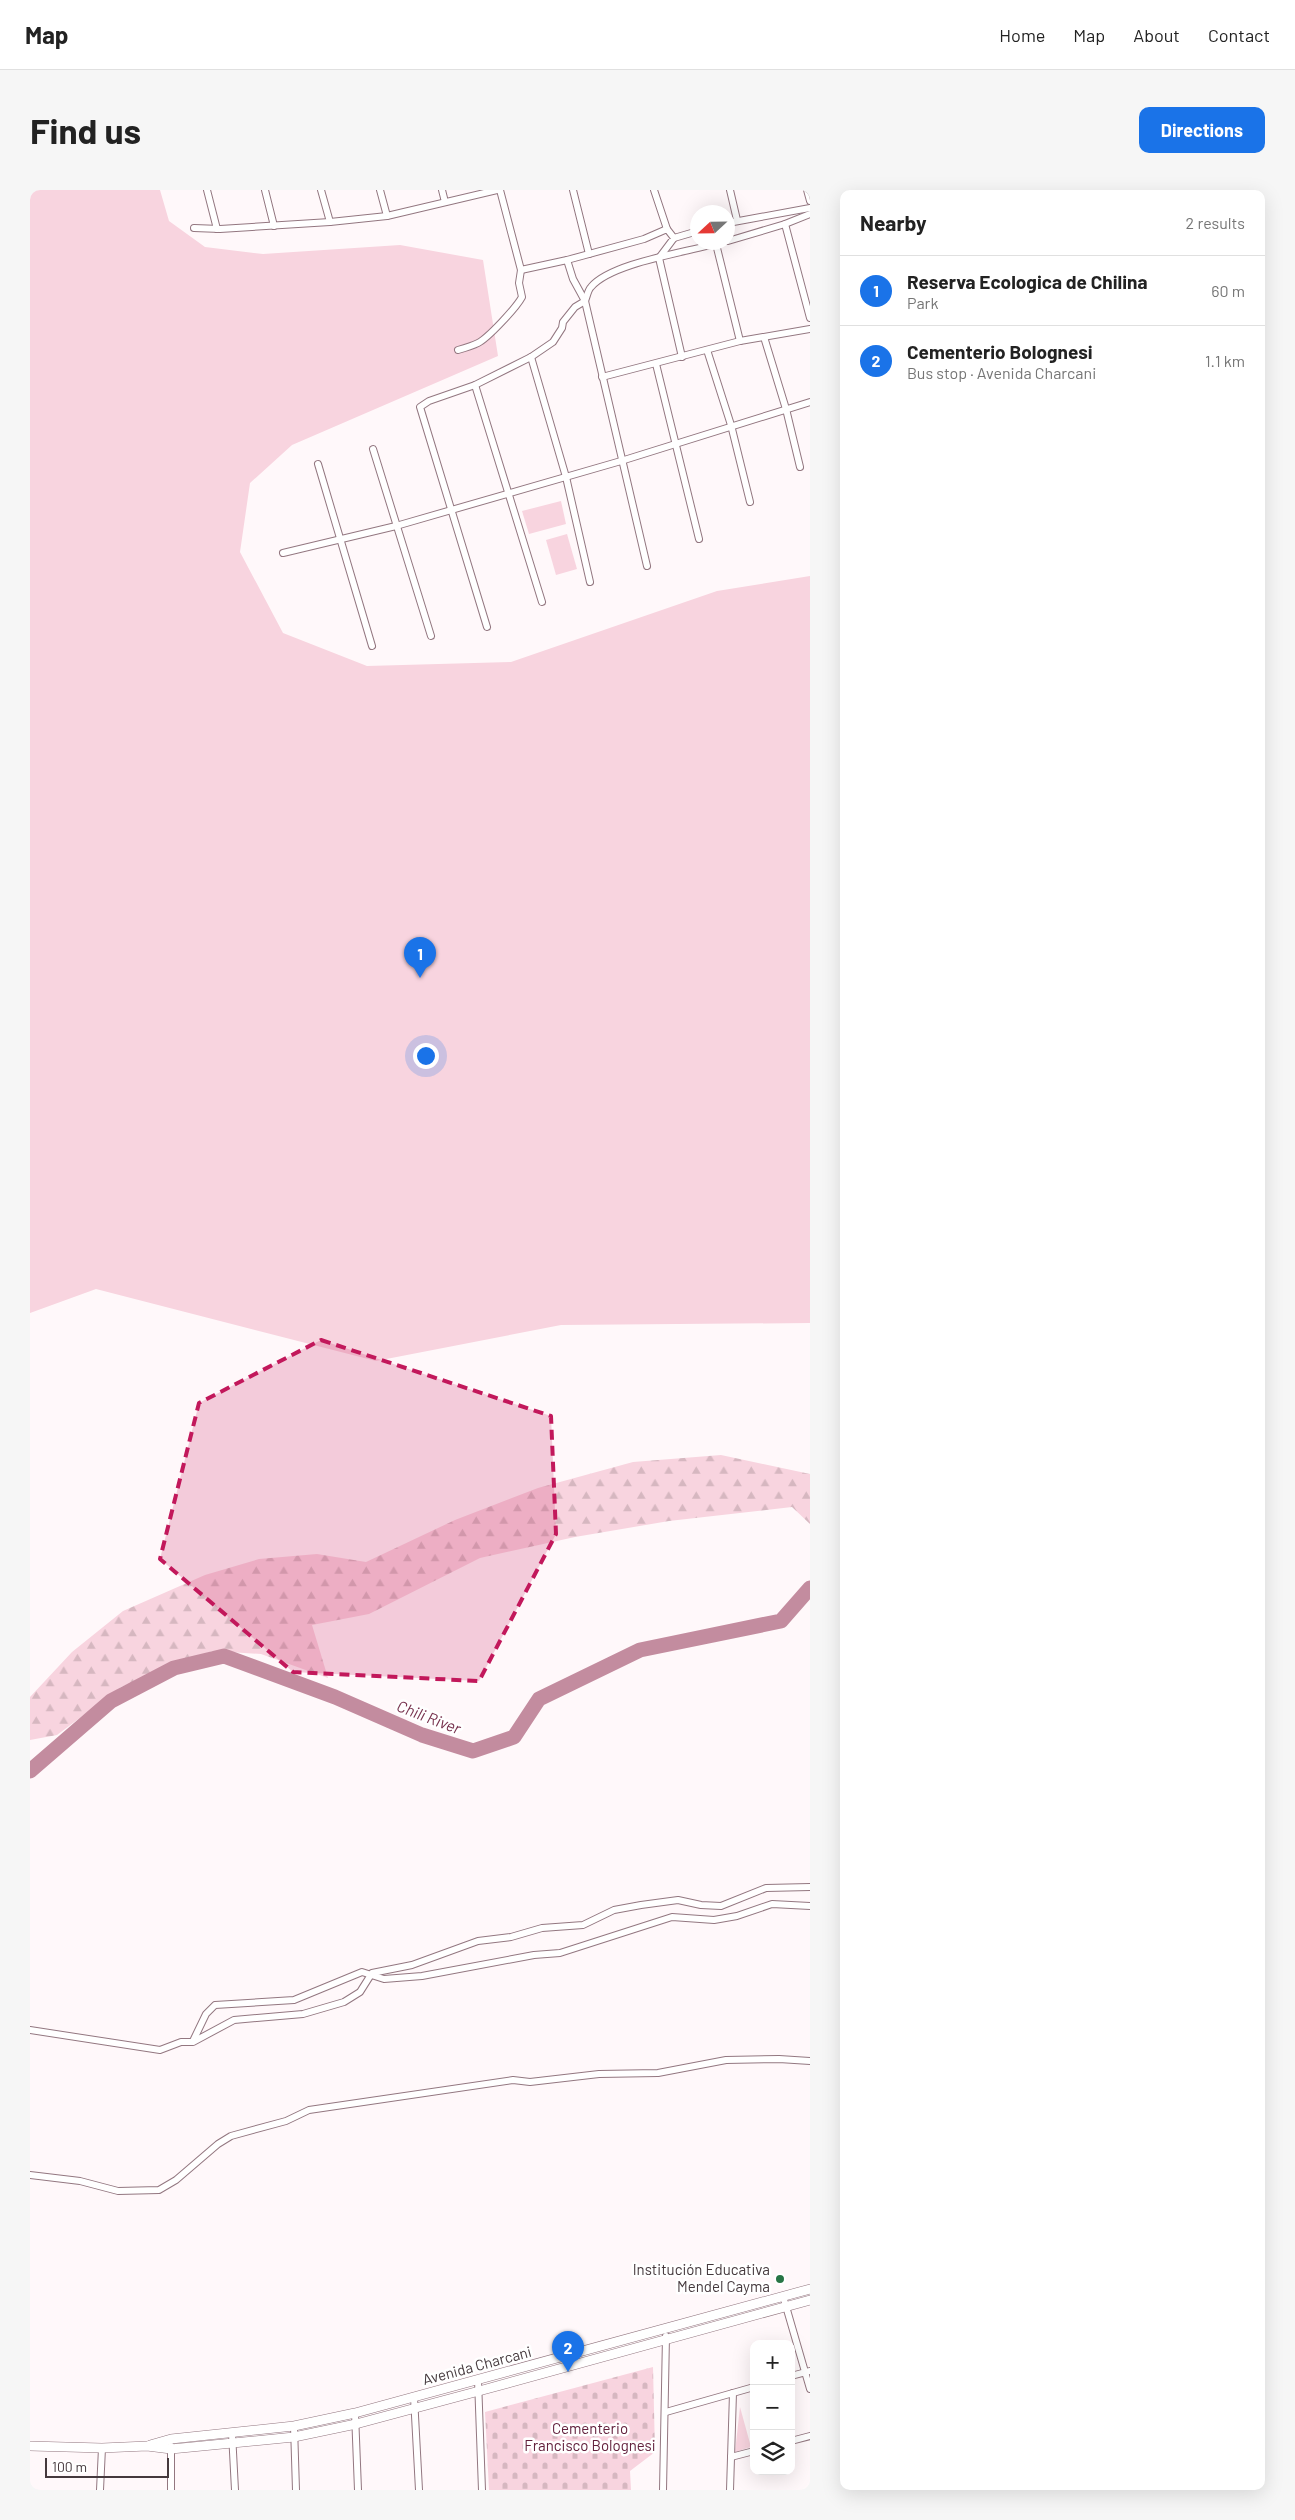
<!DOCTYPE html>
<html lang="en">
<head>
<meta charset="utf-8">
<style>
	:root { --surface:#fff; --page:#f6f6f6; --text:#222; --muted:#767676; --line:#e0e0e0; --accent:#1a73e8 }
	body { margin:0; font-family:Barlow,sans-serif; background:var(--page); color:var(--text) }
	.controls { position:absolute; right:15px; bottom:15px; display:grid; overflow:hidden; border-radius:10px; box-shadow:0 5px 20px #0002 }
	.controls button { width:45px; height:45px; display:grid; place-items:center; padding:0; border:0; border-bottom:1px solid var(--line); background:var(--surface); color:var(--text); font:25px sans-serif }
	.compass { position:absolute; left:660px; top:15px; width:45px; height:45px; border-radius:50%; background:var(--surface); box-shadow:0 5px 20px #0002; rotate:248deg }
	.scale { position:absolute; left:15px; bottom:12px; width:124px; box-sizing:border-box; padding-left:5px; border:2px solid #45393d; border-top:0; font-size:14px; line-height:18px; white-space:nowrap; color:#45393d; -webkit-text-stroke:4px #fff; paint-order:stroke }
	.you { position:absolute; left:395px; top:865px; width:18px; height:18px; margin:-12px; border:4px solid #fff; border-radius:50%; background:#1a73e8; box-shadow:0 0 0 8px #1a73e833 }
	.badge { display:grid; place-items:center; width:32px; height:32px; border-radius:50%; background:var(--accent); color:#fff; font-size:16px; font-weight:700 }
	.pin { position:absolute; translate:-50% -41px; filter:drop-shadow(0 1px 2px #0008) }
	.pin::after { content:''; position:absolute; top:26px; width:18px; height:15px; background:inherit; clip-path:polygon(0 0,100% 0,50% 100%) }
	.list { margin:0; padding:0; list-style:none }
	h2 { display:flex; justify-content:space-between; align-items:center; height:65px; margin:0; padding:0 20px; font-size:21px }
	h2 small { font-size:16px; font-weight:400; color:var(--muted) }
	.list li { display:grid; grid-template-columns:32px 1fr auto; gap:15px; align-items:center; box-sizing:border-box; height:70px; padding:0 20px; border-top:1px solid var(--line) }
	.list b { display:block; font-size:19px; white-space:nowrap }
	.list p { margin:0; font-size:16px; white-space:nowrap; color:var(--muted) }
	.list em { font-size:16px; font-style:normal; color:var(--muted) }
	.icon { flex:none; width:28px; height:28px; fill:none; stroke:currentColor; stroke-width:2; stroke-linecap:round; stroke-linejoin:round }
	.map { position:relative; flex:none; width:780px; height:2300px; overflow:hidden; border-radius:10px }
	header { display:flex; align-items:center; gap:30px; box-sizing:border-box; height:70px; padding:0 25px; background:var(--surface); border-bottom:1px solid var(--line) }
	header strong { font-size:24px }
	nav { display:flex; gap:28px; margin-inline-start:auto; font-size:18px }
	.intro { display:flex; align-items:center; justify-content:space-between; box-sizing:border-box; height:120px; padding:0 30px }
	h1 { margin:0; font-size:35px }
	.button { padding:12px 22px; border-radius:10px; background:var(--accent); color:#fff; font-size:18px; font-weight:700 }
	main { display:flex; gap:30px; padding:0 30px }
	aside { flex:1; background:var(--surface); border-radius:10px; box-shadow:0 5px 20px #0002 }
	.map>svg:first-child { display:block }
</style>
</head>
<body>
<header>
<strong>Map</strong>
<nav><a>Home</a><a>Map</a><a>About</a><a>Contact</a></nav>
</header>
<div class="intro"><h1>Find us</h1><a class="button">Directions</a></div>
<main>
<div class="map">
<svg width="780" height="2300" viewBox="0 0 780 2300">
	<defs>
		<pattern id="forest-firs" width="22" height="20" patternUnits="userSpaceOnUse" patternTransform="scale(1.25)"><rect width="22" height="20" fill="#f8d4df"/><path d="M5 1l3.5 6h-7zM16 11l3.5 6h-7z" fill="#d6b7c0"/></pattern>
		<pattern id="cemetery-stones" width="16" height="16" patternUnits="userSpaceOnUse" patternTransform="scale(1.25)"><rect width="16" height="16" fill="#f8d4df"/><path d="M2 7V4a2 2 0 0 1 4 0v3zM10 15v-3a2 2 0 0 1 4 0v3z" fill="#d6b7c0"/></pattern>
	</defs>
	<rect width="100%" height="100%" fill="#fff8fa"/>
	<g fill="#f8d4df">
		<polygon points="0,0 130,0 139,31 175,57 233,64 370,55 453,70 468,166 262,255 220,293 210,362 253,443 337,476 481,472 687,401 780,386 780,1133 531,1135 346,1171 66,1099 0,1123"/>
		<polygon points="531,311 536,334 499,344 492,321"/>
		<polygon points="537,344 547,379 526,385 516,350"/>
		<polygon points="710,2217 721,2257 705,2262"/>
	</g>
	<polygon fill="url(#forest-firs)" points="691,1265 780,1284 780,1334 762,1317 639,1331 545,1347 450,1368 339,1424 282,1435 298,1488 231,1464 182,1461 91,1497 27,1545 0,1550 0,1507 42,1462 93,1421 175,1385 229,1369 287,1364 336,1372 425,1330 508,1298 603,1272"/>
	<polygon fill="url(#cemetery-stones)" points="623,2177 625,2262 600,2281 601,2300 459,2300 455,2222"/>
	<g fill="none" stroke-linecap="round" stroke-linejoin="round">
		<polyline stroke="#c38c9f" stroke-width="15" points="0,1581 81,1511 144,1478 194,1466 305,1507 392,1545 443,1561 484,1547 509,1509 610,1460 751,1431 780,1398"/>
		<defs>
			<g id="street">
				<polyline points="177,0 187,39"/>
				<polyline points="235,0 244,36"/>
				<polyline points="291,0 300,32"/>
				<polyline points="350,0 357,26"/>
				<polyline points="412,0 415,12"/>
				<polyline points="470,0 491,80 537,70"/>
				<polyline points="543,0 559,64"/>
				<polyline points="624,0 637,39"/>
				<polyline points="700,0 707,30"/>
				<polyline points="777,0 780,11"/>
				<polyline points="698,33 780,18"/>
				<polyline points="755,34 780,128"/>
				<polyline points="164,38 190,39 300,32 357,26 467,0"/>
				<polyline points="644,48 668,41"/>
				<polyline points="698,51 755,34 780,24"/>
				<polyline points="686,54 710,151"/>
				<polyline points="734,147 756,219 770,277"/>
				<path d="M428,160C435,158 442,156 448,153C458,148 486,118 492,107L489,93L491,80"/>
				<polyline points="677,160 701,235 720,312"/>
				<polyline points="501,167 536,287 560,392"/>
				<polyline points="626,174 669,349"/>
				<polyline points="572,187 710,151 780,139"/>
				<polyline points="445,195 512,412"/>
				<polyline points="343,259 401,446"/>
				<polyline points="288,274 342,456"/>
				<polyline points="253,363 366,336 591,271 780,212"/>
				<path d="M617,376L555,111C557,106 558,100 561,97C582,72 660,62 692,52"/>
				<polyline points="457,437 390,217 399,211 445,195 501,167 523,152 532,138 533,132 545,117 555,111 543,89 537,70 614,49 637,39 644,48 629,68 652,167"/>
				<polyline points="0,1840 130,1860 151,1852 163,1852 204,1830 273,1824 314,1812 330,1802 342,1783 382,1775 448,1751 481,1747 512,1738 553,1735 584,1720 611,1715 648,1710 671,1715 691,1716 736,1698 780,1697"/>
				<polyline points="163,1851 176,1824 185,1815 264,1810 332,1782 354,1789 392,1786 504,1765 530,1763 642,1727 684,1730 707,1726 742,1714 780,1716"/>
				<polyline points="0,1985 50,1991 88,2001 129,2000 146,1990 188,1954 201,1946 256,1931 279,1920 483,1890 500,1892 569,1884 628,1883 696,1870 749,1869 780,1871"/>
				<polyline points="753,2106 780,2199"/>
				<polyline points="761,2186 780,2181"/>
				<polyline points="448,2190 452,2300"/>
				<polyline points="384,2207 389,2300"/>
				<polyline points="636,2222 724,2197"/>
				<polyline points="325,2223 328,2300"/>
				<polyline points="264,2236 266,2300"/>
				<polyline points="202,2243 205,2300"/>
				<polyline points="761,2251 780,2246"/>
				<polyline points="701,2267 724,2261"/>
				<polyline points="70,2300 72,2258"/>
				<polyline points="141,2300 141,2256"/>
				<polyline points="633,2300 636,2146"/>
				<polyline points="700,2300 703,2203"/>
			</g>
			<g id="secondary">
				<polyline points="120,2255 141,2249 264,2236 325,2223 780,2099"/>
				<polyline points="0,2256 72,2258 117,2256 141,2259 264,2247 326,2234 449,2201 780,2110"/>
			</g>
		</defs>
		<use href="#street" stroke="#937780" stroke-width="8"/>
		<use href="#secondary" stroke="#937780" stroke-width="10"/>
		<use href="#street" stroke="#fff" stroke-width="6"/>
		<use href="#secondary" stroke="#fff" stroke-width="9"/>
	</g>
	<path fill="#c2185b" fill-opacity="0.2" stroke="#c2185b" stroke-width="4" stroke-dasharray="10 6" stroke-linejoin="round" d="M291,1150L521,1226L526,1344L449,1491L263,1482L130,1369L169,1213Z"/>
	<circle fill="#277545" stroke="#fff" stroke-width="2" cx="750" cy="2089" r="5"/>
	<g text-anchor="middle" stroke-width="5" stroke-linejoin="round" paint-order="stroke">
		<g font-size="15" fill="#45393d" stroke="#fff" text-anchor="end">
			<text x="740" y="2085">Institución Educativa<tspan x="740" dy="17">Mendel Cayma</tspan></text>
		</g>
		<g font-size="15" fill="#45393d" stroke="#fff">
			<text transform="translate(447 2176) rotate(-15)" y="5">Avenida Charcani</text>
		</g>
		<g font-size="15" fill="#62203c" stroke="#fff">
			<text x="560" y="2244">Cementerio<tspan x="560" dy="17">Francisco Bolognesi</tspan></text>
		</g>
		<g font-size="16" font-style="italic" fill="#78334f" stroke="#fff">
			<text transform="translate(399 1527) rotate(21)" y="6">Chili River</text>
		</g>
	</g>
</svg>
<div class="controls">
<button>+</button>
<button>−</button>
<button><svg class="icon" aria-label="layers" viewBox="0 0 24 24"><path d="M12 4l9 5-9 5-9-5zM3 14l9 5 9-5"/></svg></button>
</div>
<svg class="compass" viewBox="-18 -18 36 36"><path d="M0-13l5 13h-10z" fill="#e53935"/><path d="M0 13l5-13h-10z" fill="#767676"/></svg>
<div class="scale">100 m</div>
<div class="you"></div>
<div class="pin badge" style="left:390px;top:788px">1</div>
<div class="pin badge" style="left:538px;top:2182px">2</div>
</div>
<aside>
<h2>Nearby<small>2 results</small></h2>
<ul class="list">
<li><span class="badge">1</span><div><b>Reserva Ecologica de Chilina</b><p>Park</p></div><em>60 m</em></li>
<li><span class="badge">2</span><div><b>Cementerio Bolognesi</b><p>Bus stop · Avenida Charcani</p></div><em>1.1 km</em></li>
</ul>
</aside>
</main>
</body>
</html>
